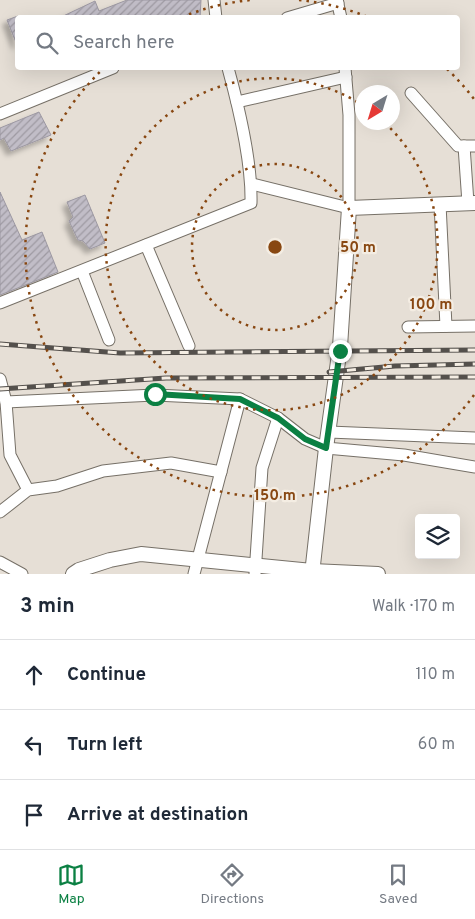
<!DOCTYPE html>
<html lang="en">
<head>
<meta charset="utf-8">
<style>
	:root { --surface:#fff; --page:#f2f2f3; --text:#1f2937; --muted:#747a83; --line:#e0e1e3; --accent:#0b8043 }
	body { margin:0; font-family:Overpass,sans-serif; background:var(--page); color:var(--text) }
	.controls { position:absolute; right:15px; bottom:15px; display:grid; overflow:hidden; border-radius:5px; box-shadow:0 5px 20px #0002 }
	.controls button { width:45px; height:45px; display:grid; place-items:center; padding:0; border:0; border-bottom:1px solid var(--line); background:var(--surface); color:var(--text); font:25px sans-serif }
	.compass { position:absolute; left:355px; top:85px; width:45px; height:45px; border-radius:50%; background:var(--surface); box-shadow:0 5px 20px #0002; rotate:218deg }
	.stop { position:absolute; width:15px; height:15px; margin:-11px; border:4px solid #0b8043; border-radius:50%; background:#fff }
	.stop.end { background:#0b8043; border-color:#fff; box-shadow:0 1px 5px #0008 }
	.list { margin:0; padding:0; list-style:none }
	h2 { display:flex; justify-content:space-between; align-items:center; height:65px; margin:0; padding:0 20px; font-size:21px }
	h2 small { font-size:16px; font-weight:400; color:var(--muted) }
	.list li { display:grid; grid-template-columns:32px 1fr auto; gap:15px; align-items:center; box-sizing:border-box; height:70px; padding:0 20px; border-top:1px solid var(--line) }
	.list b { display:block; font-size:19px; white-space:nowrap }
	.list em { font-size:16px; font-style:normal; color:var(--muted) }
	.icon { flex:none; width:28px; height:28px; fill:none; stroke:currentColor; stroke-width:2; stroke-linecap:round; stroke-linejoin:round }
	.map { position:relative; flex:none; width:475px; height:574px; overflow:hidden }
	.search { position:absolute; background:var(--surface); box-shadow:0 5px 20px #0002; left:15px; right:15px; top:15px; height:55px; display:flex; align-items:center; gap:12px; box-sizing:border-box; padding:0 18px; border-radius:5px; color:var(--muted); font-size:19px }
	.sheet { height:275px; background:var(--surface) }
	nav { display:flex; justify-content:space-around; align-items:center; box-sizing:border-box; height:70px; border-top:1px solid var(--line); background:var(--surface); font-size:14px; color:var(--muted) }
	nav a { display:grid; justify-items:center; gap:2px }
	nav .on { color:var(--accent) }
	.map>svg:first-child { display:block }
</style>
</head>
<body>
<div class="map">
<svg width="475" height="574" viewBox="0 0 475 574">
	<defs>
		<pattern id="building-hatch" width="6" height="6" patternUnits="userSpaceOnUse" patternTransform="scale(1.25)"><rect width="6" height="6" fill="#c1bdc7"/><path d="M-1 1l2-2M0 6l6-6M5 7l2-2" fill="none" stroke="#9e9aa2"/></pattern>
		<filter id="shadow"><feDropShadow dx="-4.5" dy="4.5" stdDeviation="2.5" flood-color="#0004"/></filter>
	</defs>
	<rect width="100%" height="100%" fill="#e6dfd6"/>
	<g fill="url(#building-hatch)" stroke="#9c98a2" filter="url(#shadow)">
		<polygon points="127,0 201,0 200,18 59,18 95,1 99,11"/>
		<polygon points="18,16 18,44 17,45 7,20"/>
		<polygon points="39,112 51,135 11,151 4,138 0,140 0,128"/>
		<polygon points="0,192 22,240 42,232 58,272 0,295"/>
		<polygon points="85,195 105,243 90,249 83,241 78,240 69,221 73,217 67,202"/>
	</g>
	<g fill="none" stroke-linecap="round" stroke-linejoin="round">
		<defs>
			<g id="minor">
				<polyline points="214,0 216,18"/>
				<polyline points="337,0 341,18"/>
				<polyline points="287,18 338,3"/>
				<polyline points="411,93 458,146 475,146"/>
				<polyline points="237,102 346,77"/>
				<polyline points="0,114 113,68"/>
				<polyline points="464,146 468,203"/>
				<polyline points="252,184 349,208 349,115 345,68"/>
				<polyline points="440,204 446,326"/>
				<polyline points="146,245 189,346"/>
				<polyline points="82,271 109,340"/>
				<path d="M0,303L251,203C252,161 239,108 228,68"/>
				<polyline points="408,327 475,326"/>
				<polyline points="0,379 6,402 10,455 28,490"/>
				<polyline points="240,399 278,418 305,439 326,448 404,455 475,467"/>
				<polyline points="6,402 155,395 240,399 194,574"/>
				<polyline points="329,432 475,438"/>
				<polyline points="0,512 28,490 57,486 103,471 171,463 221,472"/>
				<polyline points="0,562 22,574"/>
				<polyline points="255,574 262,468 278,418"/>
			</g>
			<g id="tertiary">
				<polyline points="73,574 79,570 110,560 141,554 312,571 378,574"/>
				<polyline points="312,574 326,448 340,347 349,208 475,203"/>
			</g>
		</defs>
		<use href="#minor" stroke="#767067" stroke-width="13"/>
		<use href="#tertiary" stroke="#767067" stroke-width="16"/>
		<use href="#minor" stroke="#fff" stroke-width="11"/>
		<use href="#tertiary" stroke="#fff" stroke-width="14"/>
		<defs>
			<g id="rail">
				<polyline points="0,344 120,353 475,350"/>
				<polyline points="329,372 395,366 475,364"/>
				<polyline points="0,389 166,378 475,377"/>
			</g>
		</defs>
		<use href="#rail" stroke="#54504c" stroke-width="5"/>
		<use href="#rail" stroke="#f4ede3" stroke-width="3" stroke-dasharray="9" stroke-linecap="butt"/>
	</g>
	<g fill="none" stroke-linecap="round" stroke-linejoin="round">
		<polyline stroke="#0b8043" stroke-width="6" points="155,394 240,399 278,418 305,439 326,448 340,351"/>
	</g>
	<g fill="none" stroke="#884711" stroke-width="2.5" stroke-dasharray="2.5 5">
		<circle cx="275" cy="247" r="83"/>
		<path d="M385 123A166 166 0 1 1 362 105"/>
		<path d="M474 395A248 248 0 1 1 103 69M182 17A248 248 0 0 1 251 0M299 0A248 248 0 0 1 368 17M447 69A248 248 0 0 1 474 99"/>
	</g>
	<circle cx="275" cy="247" r="8" fill="#884711" stroke="#f4ede3" stroke-width="2.5"/>
	<g font-size="15" text-anchor="middle" font-weight="bold" fill="#884711" stroke="#f4ede3" stroke-width="4.5" stroke-linejoin="round" paint-order="stroke">
		<text x="358" y="252">50 m</text>
		<text x="431" y="309">100 m</text>
		<text x="275" y="500">150 m</text>
	</g>
</svg>
<div class="controls">
<button><svg class="icon" aria-label="layers" viewBox="0 0 24 24"><path d="M12 4l9 5-9 5-9-5zM3 14l9 5 9-5"/></svg></button>
</div>
<svg class="compass" viewBox="-18 -18 36 36"><path d="M0-13l5 13h-10z" fill="#e53935"/><path d="M0 13l5-13h-10z" fill="#747a83"/></svg>
<div class="stop" style="left:155px;top:394px"></div>
<div class="stop end" style="left:340px;top:351px"></div>
<div class="search"><svg class="icon" aria-label="search" viewBox="0 0 24 24"><circle cx="10" cy="10" r="6"/><path d="M15 15l6 6"/></svg>Search here</div>
</div>
<section class="sheet">
<h2>3 min<small>Walk · 170 m</small></h2>
<ul class="list">
<li><svg class="icon" aria-label="ahead" viewBox="0 0 24 24"><path d="M12 20V5M6 11l6-6 6 6"/></svg><div><b>Continue</b></div><em>110 m</em></li>
<li><svg class="icon" aria-label="left" viewBox="0 0 24 24"><path d="M17 20v-9H6M10 6l-5 5 5 5"/></svg><div><b>Turn left</b></div><em>60 m</em></li>
<li><svg class="icon" aria-label="arrive" viewBox="0 0 24 24"><path d="M6 21V4h12l-3 4 3 4H6"/></svg><div><b>Arrive at destination</b></div></li>
</ul>
</section>
<nav>
<a class="on"><svg class="icon" aria-label="map" viewBox="0 0 24 24"><path d="M3 6l6-2 6 2 6-2v14l-6 2-6-2-6 2zM9 4v14M15 6v14"/></svg>Map</a>
<a><svg class="icon" aria-label="directions" viewBox="0 0 24 24"><path d="M12 3l9 9-9 9-9-9zM9 14v-3h6M13 9l2 2-2 2"/></svg>Directions</a>
<a><svg class="icon" aria-label="saved" viewBox="0 0 24 24"><path d="M7 4h10v16l-5-4-5 4z"/></svg>Saved</a>
</nav>
</body>
</html>
